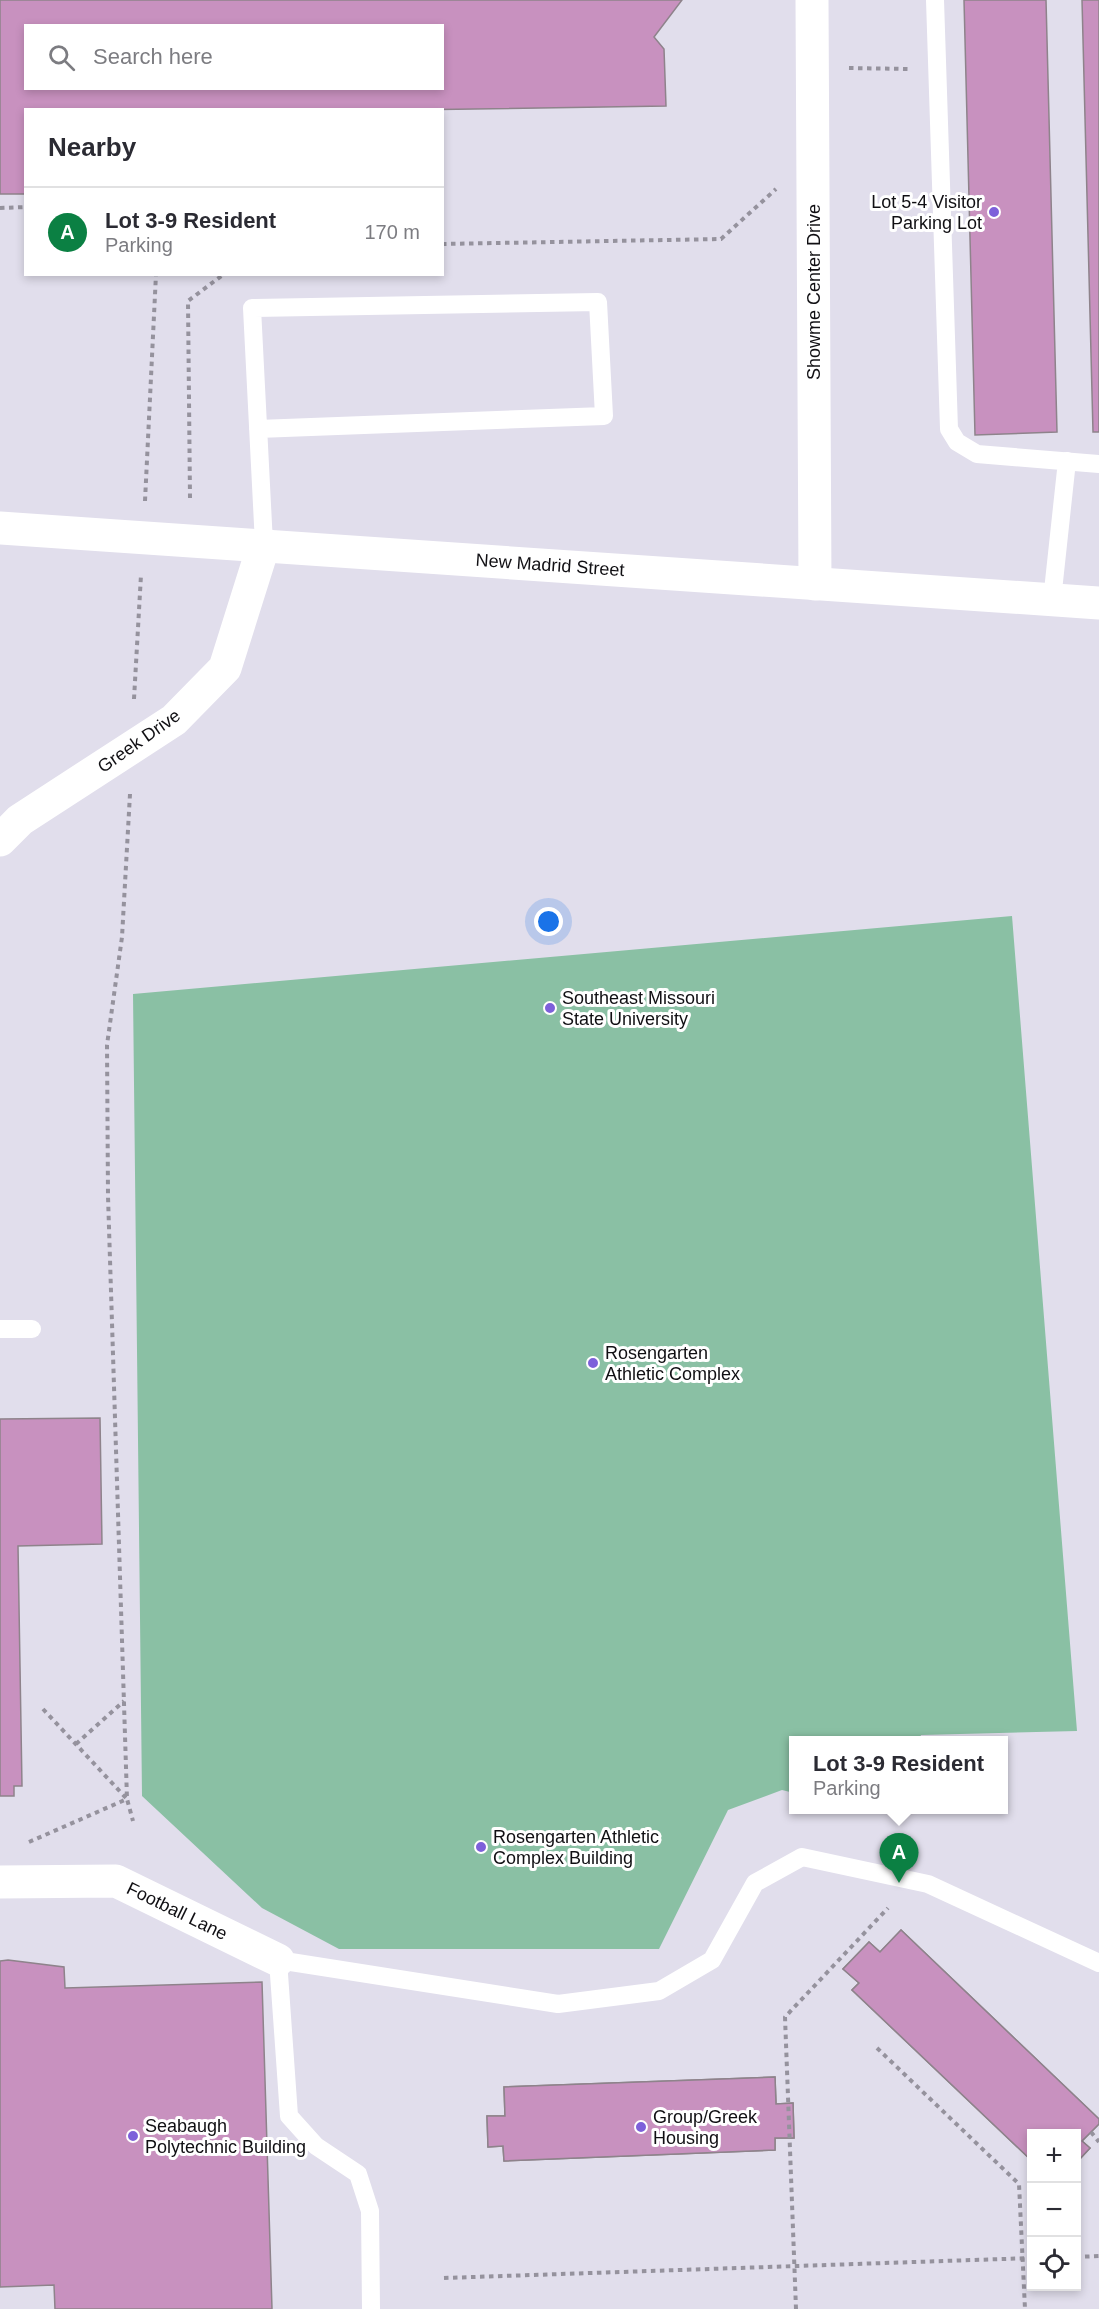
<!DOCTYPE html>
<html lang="en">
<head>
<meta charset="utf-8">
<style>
	:root { --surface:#fff; --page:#f7f7f7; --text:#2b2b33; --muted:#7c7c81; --line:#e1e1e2; --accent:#0b8043 }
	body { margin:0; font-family:Arial,sans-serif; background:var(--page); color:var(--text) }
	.controls { position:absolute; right:18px; bottom:18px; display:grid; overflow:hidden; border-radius:0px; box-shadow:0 3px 9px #0003 }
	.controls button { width:54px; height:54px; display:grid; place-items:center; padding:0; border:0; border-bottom:2px solid var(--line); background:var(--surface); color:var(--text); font:30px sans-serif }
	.you { position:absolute; left:549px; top:922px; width:21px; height:21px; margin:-15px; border:4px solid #fff; border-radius:50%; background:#1a73e8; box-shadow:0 0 0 9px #1a73e833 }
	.badge { display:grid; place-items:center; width:39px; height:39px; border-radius:50%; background:var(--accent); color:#fff; font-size:20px; font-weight:700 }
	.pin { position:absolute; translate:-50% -50px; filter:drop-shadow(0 2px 3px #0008) }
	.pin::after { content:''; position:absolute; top:32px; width:21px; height:18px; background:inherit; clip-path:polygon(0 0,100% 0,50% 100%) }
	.popup { position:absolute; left:789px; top:1736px; width:219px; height:78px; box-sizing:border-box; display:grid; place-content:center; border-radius:0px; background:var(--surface); filter:drop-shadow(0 2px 4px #0005); font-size:20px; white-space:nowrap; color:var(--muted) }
	.popup b { font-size:22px; color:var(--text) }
	.popup::after { content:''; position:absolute; left:50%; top:100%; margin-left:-12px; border:12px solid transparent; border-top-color:var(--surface) }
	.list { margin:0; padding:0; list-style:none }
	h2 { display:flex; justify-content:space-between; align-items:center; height:78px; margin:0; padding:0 24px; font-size:26px }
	h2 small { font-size:20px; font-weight:400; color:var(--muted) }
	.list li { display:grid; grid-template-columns:39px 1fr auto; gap:18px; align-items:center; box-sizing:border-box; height:90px; padding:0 24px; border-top:2px solid var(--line) }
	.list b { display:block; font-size:22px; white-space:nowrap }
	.list p { margin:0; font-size:20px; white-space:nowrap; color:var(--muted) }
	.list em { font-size:20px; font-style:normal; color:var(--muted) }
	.icon { flex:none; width:33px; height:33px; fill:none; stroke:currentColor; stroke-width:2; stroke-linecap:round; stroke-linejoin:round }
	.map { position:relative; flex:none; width:1099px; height:2309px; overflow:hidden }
	.search { position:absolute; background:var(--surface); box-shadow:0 3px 9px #0003; left:24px; top:24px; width:420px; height:66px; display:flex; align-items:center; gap:15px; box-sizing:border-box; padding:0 21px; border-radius:0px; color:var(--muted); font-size:22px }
	.panel { position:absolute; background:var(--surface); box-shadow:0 3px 9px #0003; left:24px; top:108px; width:420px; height:168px; border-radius:0px }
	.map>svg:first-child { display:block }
</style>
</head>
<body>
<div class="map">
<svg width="1099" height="2309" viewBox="0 0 1099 2309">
	<rect width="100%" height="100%" fill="#e1deec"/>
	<polygon fill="#8ac0a4" points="1012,916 1077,1731 921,1735 919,1740 794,1740 794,1793 782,1790 728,1810 659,1949 339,1949 262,1908 142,1796 133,994"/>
	<g fill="#c891bf" stroke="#8e838b" stroke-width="1.5" fill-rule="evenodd">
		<path d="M0,0H682L654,37L664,49L666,106L404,110H26V194H0ZM26,26H442V88H26Z"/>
		<polygon points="964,0 1046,0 1057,432 975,435"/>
		<polygon points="1082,0 1099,0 1099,432 1093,432"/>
		<polygon points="100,1418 102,1544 18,1546 22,1786 14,1786 14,1796 0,1796 0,1419"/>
		<polygon points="901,1930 1099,2119 1099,2124 1082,2141 1090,2148 1076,2163 1076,2134 1032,2134 1032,2161 852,1990 859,1983 843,1969 869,1942 880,1952"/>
		<polygon points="901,1930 1099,2119 1099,2124 1082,2141 1090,2148 1076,2163 1076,2134 1032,2134 1032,2161 852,1990 859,1983 843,1969 869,1942 880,1952"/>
		<polygon points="8,1960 64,1967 65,1988 262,1982 272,2309 55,2309 54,2285 0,2287 0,1961"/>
		<polygon points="775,2077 776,2104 793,2103 794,2138 775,2138 775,2150 504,2161 503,2146 488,2147 487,2116 505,2116 504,2087"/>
		<polygon points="775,2077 776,2104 793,2103 794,2138 775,2138 775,2150 504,2161 503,2146 488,2147 487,2116 505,2116 504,2087"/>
	</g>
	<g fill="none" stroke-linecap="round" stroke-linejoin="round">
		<g stroke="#95929d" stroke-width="4" stroke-dasharray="4.5 4.5" stroke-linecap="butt">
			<polyline points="849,68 908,69"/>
			<polyline points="0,208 26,207"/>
			<polyline points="442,244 721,239 776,189"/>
			<polyline points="190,498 188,301 224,274"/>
			<polyline points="145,501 156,274"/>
			<polyline points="134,699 141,575"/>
			<polyline points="130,794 122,937 107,1045 108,1196 127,1799 133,1821"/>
			<polyline points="43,1709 127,1799"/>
			<polyline points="76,1744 124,1701"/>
			<polyline points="29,1842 127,1799"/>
			<polyline points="877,2048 1019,2184 1025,2309"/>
			<polyline points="1091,2132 1099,2142"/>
			<polyline points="1076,2257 1099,2256"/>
			<polyline points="444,2278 1032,2258"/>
			<polyline points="796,2309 785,2017 888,1908"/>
		</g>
		<g stroke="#fff" stroke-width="18">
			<polyline points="935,0 949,429 957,442 977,454 1099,464"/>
			<polyline points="258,429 604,416 598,302 252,308 264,544"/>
			<polyline points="1052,600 1067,461"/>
			<polyline points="0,1329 32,1329"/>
			<polyline points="371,2309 370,2211 358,2174 316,2146 289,2116 278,1960 558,2004 659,1991 712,1960 755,1883 802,1857 928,1884 1099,1963"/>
		</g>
		<g stroke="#fff" stroke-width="33">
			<polyline points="812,0 815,584"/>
			<polyline points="0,840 20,820 174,720 225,668 264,544"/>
			<polyline points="0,1882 116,1881 278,1960"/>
		</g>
		<polyline stroke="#fff" stroke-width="33" points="0,528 1099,603"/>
	</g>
	<g fill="#7d60da" stroke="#fff" stroke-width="2">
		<circle cx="994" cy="212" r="6"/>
		<circle cx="550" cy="1008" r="6"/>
		<circle cx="593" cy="1363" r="6"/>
		<circle cx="481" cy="1847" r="6"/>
		<circle cx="641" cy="2127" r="6"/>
		<circle cx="133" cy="2136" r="6"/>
	</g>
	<g text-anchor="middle" stroke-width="6" stroke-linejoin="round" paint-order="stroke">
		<g font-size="18" fill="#100f13" stroke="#fff" text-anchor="start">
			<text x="982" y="208" text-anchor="end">Lot 5-4 Visitor<tspan x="982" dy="21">Parking Lot</tspan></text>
			<text x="562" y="1004">Southeast Missouri<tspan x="562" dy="21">State University</tspan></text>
			<text x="605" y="1359">Rosengarten<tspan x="605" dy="21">Athletic Complex</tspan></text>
			<text x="493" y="1843">Rosengarten Athletic<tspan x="493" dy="21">Complex Building</tspan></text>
			<text x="653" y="2123">Group/Greek<tspan x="653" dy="21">Housing</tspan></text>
			<text x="145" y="2132">Seabaugh<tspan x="145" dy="21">Polytechnic Building</tspan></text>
		</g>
		<g font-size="18" fill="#100f13" stroke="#fff">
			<text transform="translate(814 292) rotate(-90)" y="6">Showme Center Drive</text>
			<text transform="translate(550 565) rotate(4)" y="6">New Madrid Street</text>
			<text transform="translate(139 741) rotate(-35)" y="6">Greek Drive</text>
			<text transform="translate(177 1911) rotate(26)" y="6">Football Lane</text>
		</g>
	</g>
</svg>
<div class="controls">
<button>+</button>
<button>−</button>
<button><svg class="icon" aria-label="locate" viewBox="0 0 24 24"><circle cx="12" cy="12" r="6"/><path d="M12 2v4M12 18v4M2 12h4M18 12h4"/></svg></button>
</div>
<div class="you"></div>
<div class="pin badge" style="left:899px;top:1883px">A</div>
<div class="popup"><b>Lot 3-9 Resident</b>Parking</div>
<div class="search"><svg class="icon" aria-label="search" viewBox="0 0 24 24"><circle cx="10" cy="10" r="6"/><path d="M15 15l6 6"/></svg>Search here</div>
<section class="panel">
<h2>Nearby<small></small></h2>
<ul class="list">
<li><span class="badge">A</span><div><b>Lot 3-9 Resident</b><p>Parking</p></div><em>170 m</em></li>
</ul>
</section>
</div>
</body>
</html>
